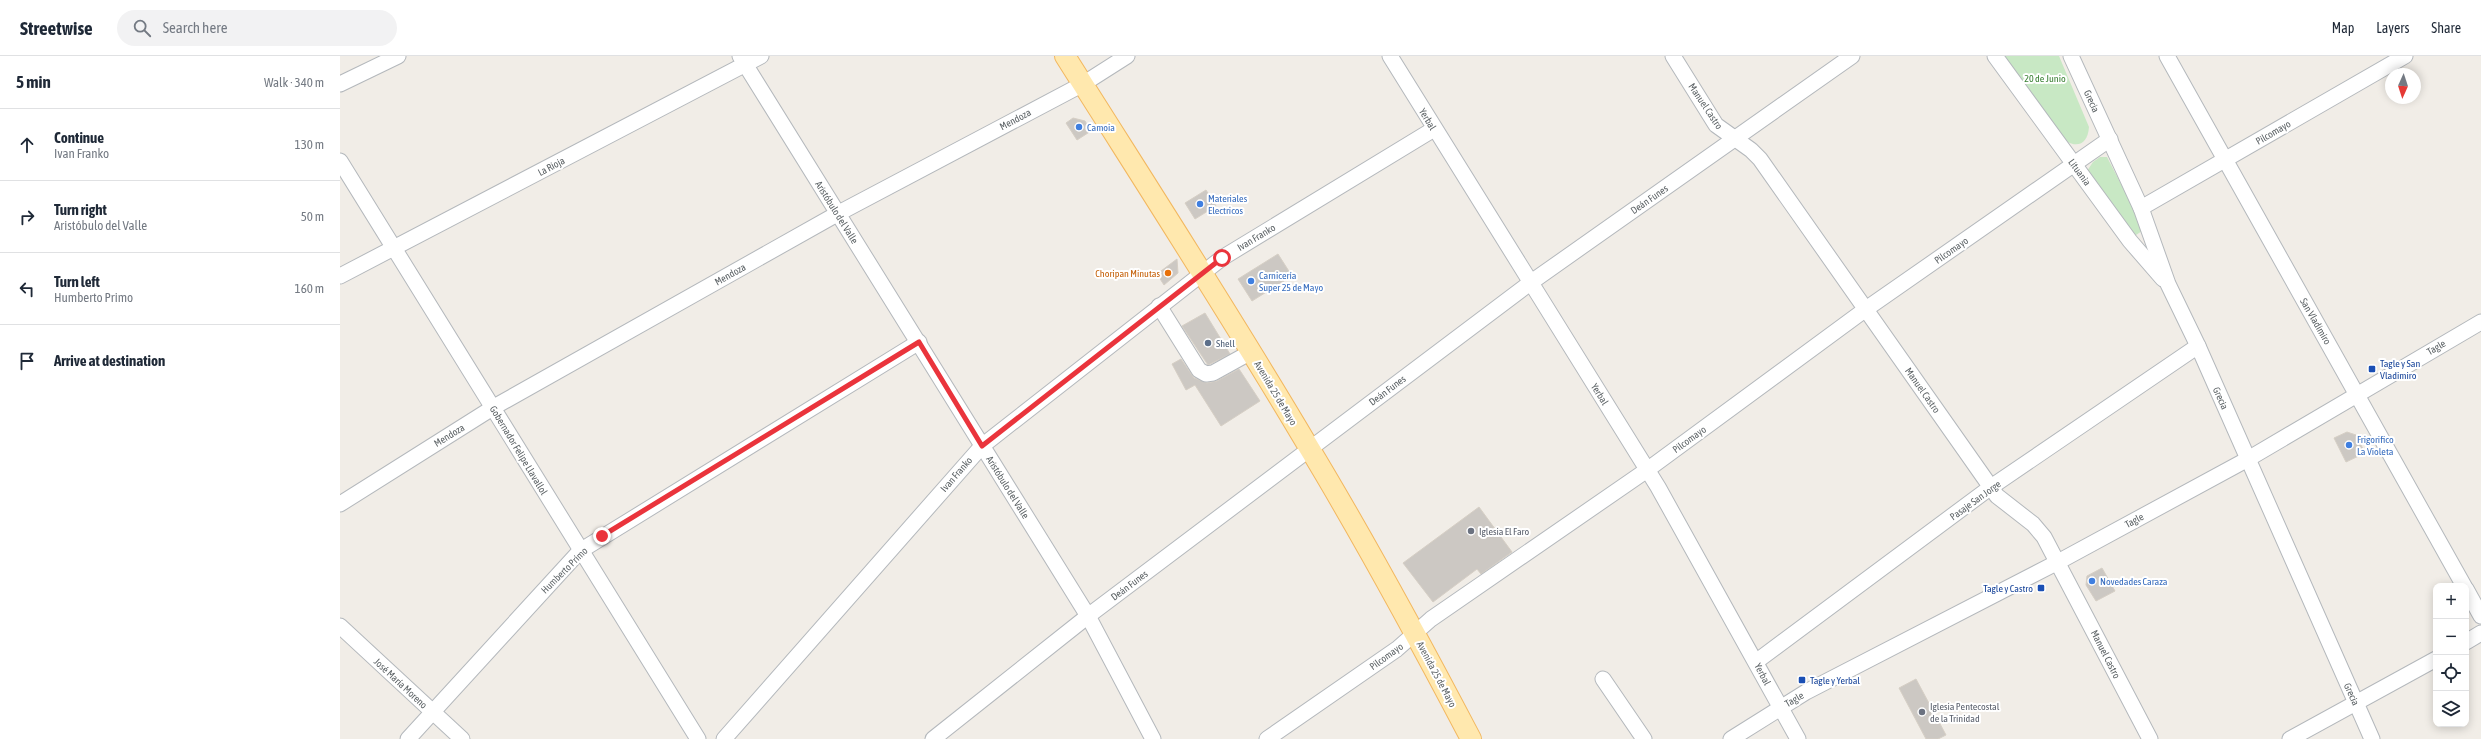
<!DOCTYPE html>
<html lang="en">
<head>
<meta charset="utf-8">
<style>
	:root { --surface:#fff; --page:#f2f2f3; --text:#1f2937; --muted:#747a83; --line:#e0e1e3 }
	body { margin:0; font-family:"Asap Condensed",sans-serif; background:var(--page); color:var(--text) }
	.controls { position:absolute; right:12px; bottom:12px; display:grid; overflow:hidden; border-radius:8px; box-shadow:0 2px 10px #0003 }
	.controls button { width:36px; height:36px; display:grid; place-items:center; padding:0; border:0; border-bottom:1px solid var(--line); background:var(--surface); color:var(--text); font:20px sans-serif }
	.compass { position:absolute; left:2045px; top:12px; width:36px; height:36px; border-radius:50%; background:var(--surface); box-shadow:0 2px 10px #0003; rotate:183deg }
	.stop { position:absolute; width:12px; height:12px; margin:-9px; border:3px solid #ea343c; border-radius:50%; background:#fff }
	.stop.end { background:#ea343c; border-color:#fff; box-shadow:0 1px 4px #0008 }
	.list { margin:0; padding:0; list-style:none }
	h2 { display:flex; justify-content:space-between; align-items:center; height:52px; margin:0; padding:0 16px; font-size:17px }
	h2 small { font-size:13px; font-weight:400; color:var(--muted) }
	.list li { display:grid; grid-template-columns:26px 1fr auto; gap:12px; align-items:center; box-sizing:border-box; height:72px; padding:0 16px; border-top:1px solid var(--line) }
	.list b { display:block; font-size:15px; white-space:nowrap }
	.list p { margin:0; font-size:13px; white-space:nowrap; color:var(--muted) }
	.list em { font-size:13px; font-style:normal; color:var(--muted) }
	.icon { flex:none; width:22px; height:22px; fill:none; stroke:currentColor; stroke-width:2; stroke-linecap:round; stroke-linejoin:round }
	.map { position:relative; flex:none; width:2141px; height:683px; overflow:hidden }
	header { display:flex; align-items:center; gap:24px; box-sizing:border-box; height:56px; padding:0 20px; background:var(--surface); border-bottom:1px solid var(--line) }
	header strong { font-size:19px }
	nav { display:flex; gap:22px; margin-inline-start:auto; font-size:14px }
	.search { width:280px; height:36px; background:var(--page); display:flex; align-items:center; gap:10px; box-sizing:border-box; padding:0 14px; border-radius:22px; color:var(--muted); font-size:15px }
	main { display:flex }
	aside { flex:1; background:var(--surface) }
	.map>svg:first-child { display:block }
</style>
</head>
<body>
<header>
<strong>Streetwise</strong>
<div class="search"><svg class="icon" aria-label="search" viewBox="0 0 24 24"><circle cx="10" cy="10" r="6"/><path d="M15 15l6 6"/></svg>Search here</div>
<nav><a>Map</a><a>Layers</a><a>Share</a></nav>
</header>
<main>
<aside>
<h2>5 min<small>Walk · 340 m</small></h2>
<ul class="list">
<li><svg class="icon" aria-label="ahead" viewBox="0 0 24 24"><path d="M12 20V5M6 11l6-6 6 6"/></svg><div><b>Continue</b><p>Ivan Franko</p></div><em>130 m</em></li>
<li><svg class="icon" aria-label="right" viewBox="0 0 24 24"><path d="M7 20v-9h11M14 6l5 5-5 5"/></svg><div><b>Turn right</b><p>Aristóbulo del Valle</p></div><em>50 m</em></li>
<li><svg class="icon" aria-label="left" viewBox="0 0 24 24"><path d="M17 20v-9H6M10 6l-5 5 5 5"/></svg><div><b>Turn left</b><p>Humberto Primo</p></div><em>160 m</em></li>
<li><svg class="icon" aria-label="arrive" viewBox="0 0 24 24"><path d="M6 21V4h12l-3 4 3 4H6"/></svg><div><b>Arrive at destination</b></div></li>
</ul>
</aside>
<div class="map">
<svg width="2141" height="683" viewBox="0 0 2141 683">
	<rect width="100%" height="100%" fill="#f1ede7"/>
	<g fill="#c8e8c4">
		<path d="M1662,0H1719L1749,71C1748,86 1739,93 1726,85Z"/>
		<polygon points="1760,101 1767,101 1769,105 1803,170 1802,175 1796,179 1790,176 1747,115 1753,106"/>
	</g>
	<g fill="#ccc8c3" stroke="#d6cfc5">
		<polygon points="733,62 745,65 751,75 737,84 726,67"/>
		<polygon points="866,134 876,150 855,163 845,147"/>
		<polygon points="938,198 952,220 912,245 898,223"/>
		<polygon points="837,203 838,217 824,229 817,218"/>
		<polygon points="865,257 890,298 868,309 842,270"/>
		<polygon points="841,303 854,322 867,327 877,325 899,313 920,345 881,370 855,329 846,334 832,308"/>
		<polygon points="2007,376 2016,379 2025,397 2006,406 1994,382"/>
		<polygon points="1139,451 1172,496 1141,518 1137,513 1093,546 1063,507"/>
		<polygon points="1762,512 1775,535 1756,545 1746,529 1747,520"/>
		<polygon points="1576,623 1606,679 1598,683 1586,683 1559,632"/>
	</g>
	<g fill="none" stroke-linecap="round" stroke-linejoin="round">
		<defs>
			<g id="minor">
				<polyline points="400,0 748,560 813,683"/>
				<polyline points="1050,0 1318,431 1458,683"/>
				<polyline points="1333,0 1376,69 1411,94 1420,103 1657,440 1693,468 1704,481 1810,683"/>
				<polyline points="1655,0 1790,185 1823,223"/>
				<polyline points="1731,0 1801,152 1828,228 1858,290 2032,683"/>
				<polyline points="1827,0 2124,530"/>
				<polyline points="0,28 58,0"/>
				<polyline points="0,105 358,683"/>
				<polyline points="1801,152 2065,0"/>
				<polyline points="0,220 421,0"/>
				<polyline points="819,250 859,314 866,318 873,317 911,296"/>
				<polyline points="0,448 154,351 497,158 743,28 787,0"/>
				<polyline points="2126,533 2141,560"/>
				<polyline points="0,570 122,683"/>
				<polyline points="2126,586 2141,577"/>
				<polyline points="1417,605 1651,431 1858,290"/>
				<polyline points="1263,623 1304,683"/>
				<polyline points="68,683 240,495 579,286"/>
				<polyline points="384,683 642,390 882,202 1094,73"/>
				<polyline points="593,683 748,560 1190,227 1512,0"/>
				<polyline points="927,683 1057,593 1091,563 1307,414 1526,253 1770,83"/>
				<polyline points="1391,683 1466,636 1718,506 1908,403 2141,266"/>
				<polyline points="1950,683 2096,603"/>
			</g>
			<path id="major" d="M725,0C807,130 890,258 968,390C1026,486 1079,584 1131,683"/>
		</defs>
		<use href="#minor" stroke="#b4b8bc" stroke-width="17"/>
		<use href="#major" stroke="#f2b75f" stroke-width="22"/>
		<use href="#minor" stroke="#fff" stroke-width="15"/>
		<use href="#major" stroke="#ffe8ae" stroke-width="20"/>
	</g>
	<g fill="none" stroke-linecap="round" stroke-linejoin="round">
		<polyline stroke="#ea343c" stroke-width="5" points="262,480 579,286 642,390 882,202"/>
	</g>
	<g fill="#3f7fe0" stroke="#fff" stroke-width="1.5">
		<circle cx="739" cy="71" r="4"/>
		<circle cx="860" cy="148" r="4"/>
		<circle cx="911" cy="225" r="4"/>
		<circle cx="2009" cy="389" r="4"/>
		<circle cx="1752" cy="525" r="4"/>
	</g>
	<circle fill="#e8710a" stroke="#fff" stroke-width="1.5" cx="828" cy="217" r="4"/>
	<circle fill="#5c6f8a" stroke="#fff" stroke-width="1.5" cx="868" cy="287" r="4"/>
	<g fill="#1a4fb4" stroke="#fff" stroke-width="1.5">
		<rect x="2028" y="309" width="8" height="8" rx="2"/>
		<rect x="1697" y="528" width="8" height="8" rx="2"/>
		<rect x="1458" y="620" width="8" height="8" rx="2"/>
	</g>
	<g fill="#6b7280" stroke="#fff" stroke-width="1.5">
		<circle cx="1131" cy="475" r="4"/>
		<circle cx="1582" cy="656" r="4"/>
	</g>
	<g text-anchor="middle" stroke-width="4" stroke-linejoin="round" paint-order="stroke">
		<g font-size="10" fill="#3a8134" stroke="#fff">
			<text x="1705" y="26">20 de Junio</text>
		</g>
		<g font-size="10" fill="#5e6467" stroke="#fff">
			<text transform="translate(1752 45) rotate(65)" y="4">Grecia</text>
			<text transform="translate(1366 50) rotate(56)" y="4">Manuel Castro</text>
			<text transform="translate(675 63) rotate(-28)" y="4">Mendoza</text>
			<text transform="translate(1088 63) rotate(59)" y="4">Yerbal</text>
			<text transform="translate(1933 76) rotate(-30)" y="4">Pilcomayo</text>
			<text transform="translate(211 110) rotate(-28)" y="4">La Rioja</text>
			<text transform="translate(1740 116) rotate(54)" y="4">Lituania</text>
			<text transform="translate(1309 143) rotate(-35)" y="4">Deán Funes</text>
			<text transform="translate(497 156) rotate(58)" y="4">Aristóbulo del Valle</text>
			<text transform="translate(916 181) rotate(-31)" y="4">Ivan Franko</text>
			<text transform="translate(1611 194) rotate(-35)" y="4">Pilcomayo</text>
			<text transform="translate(390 218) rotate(-29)" y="4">Mendoza</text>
			<text transform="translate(1976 265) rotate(60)" y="4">San Vladimiro</text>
			<text transform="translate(2096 291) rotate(-30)" y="4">Tagle</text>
			<text transform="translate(1047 334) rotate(-37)" y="4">Deán Funes</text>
			<text transform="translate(1583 334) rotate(55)" y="4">Manuel Castro</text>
			<text transform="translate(936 337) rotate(59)" y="4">Avenida 25 de Mayo</text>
			<text transform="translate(1260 338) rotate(58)" y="4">Yerbal</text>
			<text transform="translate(1881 342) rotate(66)" y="4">Grecia</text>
			<text transform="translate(109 379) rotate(-32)" y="4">Mendoza</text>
			<text transform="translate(1349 383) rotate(-36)" y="4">Pilcomayo</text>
			<text transform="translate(179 394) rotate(59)" y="4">Gobernador Felipe Llavallol</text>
			<text transform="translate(616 418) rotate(-49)" y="4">Ivan Franko</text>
			<text transform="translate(668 431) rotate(58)" y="4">Aristóbulo del Valle</text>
			<text transform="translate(1635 444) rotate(-36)" y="4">Pasaje San Jorge</text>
			<text transform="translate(1794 464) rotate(-28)" y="4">Tagle</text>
			<text transform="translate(224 514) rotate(-45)" y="4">Humberto Primo</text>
			<text transform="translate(789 529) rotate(-37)" y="4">Deán Funes</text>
			<text transform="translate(1766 598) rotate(63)" y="4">Manuel Castro</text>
			<text transform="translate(1046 600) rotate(-36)" y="4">Pilcomayo</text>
			<text transform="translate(1097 618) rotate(62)" y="4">Avenida 25 de Mayo</text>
			<text transform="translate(1423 618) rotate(62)" y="4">Yerbal</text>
			<text transform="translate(61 627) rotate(43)" y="4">José María Moreno</text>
			<text transform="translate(2012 638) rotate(66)" y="4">Grecia</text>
			<text transform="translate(1454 643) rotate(-31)" y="4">Tagle</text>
		</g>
		<g font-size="10" fill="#366cbe" stroke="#fff" text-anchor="start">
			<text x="747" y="75">Camoia</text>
			<text x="868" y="146">Materiales<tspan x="868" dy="12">Electricos</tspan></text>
			<text x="919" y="223">Carnicería<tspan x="919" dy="12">Super 25 de Mayo</tspan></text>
			<text x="2017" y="387">Frigorifico<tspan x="2017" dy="12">La Violeta</tspan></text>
			<text x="1760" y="529">Novedades Caraza</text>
		</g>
		<g font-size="10" fill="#c56008" stroke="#fff" text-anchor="end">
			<text x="820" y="221">Choripan Minutas</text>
		</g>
		<g font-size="10" fill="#4e5e75" stroke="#fff" text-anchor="start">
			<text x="876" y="291">Shell</text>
		</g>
		<g font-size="10" fill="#164399" stroke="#fff" text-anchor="start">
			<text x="2040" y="311">Tagle y San<tspan x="2040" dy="12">Vladimiro</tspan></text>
			<text x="1693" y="536" text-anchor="end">Tagle y Castro</text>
			<text x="1470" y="628">Tagle y Yerbal</text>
		</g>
		<g font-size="10" fill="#5b616d" stroke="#fff" text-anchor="start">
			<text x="1139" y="479">Iglesia El Faro</text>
			<text x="1590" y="654">Iglesia Pentecostal<tspan x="1590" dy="12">de la Trinidad</tspan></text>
		</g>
	</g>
</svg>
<div class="controls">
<button>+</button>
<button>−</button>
<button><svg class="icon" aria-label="locate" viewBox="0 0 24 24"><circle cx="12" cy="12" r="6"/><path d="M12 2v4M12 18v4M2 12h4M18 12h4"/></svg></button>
<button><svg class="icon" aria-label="layers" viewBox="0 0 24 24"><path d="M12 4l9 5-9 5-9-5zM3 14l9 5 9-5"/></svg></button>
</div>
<svg class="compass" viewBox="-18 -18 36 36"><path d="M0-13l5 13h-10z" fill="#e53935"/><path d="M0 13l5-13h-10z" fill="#747a83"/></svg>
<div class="stop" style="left:882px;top:202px"></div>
<div class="stop end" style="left:262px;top:480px"></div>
</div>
</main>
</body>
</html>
